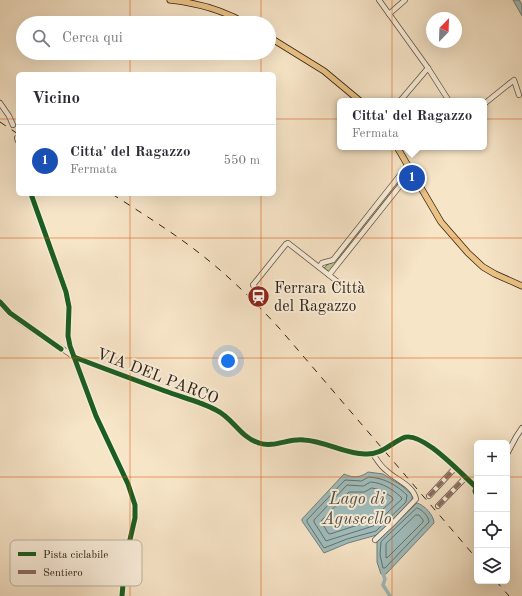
<!DOCTYPE html>
<html lang="it">
<head>
<meta charset="utf-8">
<style>
	:root { --surface:#fff; --page:#f2f2f3; --text:#2b2b33; --muted:#7c7c81; --line:#e1e1e2; --accent:#111827 }
	body { margin:0; font-family:"Old Standard TT",serif; background:var(--page); color:var(--text) }
	.controls { position:absolute; right:12px; bottom:12px; display:grid; overflow:hidden; border-radius:6px; box-shadow:0 4px 16px #0002 }
	.controls button { width:36px; height:36px; display:grid; place-items:center; padding:0; border:0; border-bottom:1px solid var(--line); background:var(--surface); color:var(--text); font:20px sans-serif }
	.compass { position:absolute; left:426px; top:12px; width:36px; height:36px; border-radius:50%; background:var(--surface); box-shadow:0 4px 16px #0002; rotate:23deg }
	.you { position:absolute; left:228px; top:361px; width:14px; height:14px; margin:-10px; border:3px solid #fff; border-radius:50%; background:#1a73e8; box-shadow:0 0 0 6px #1a73e833 }
	.badge { display:grid; place-items:center; width:26px; height:26px; border-radius:50%; background:var(--accent); color:#fff; font-size:13px; font-weight:700 }
	.pin { position:absolute; translate:-50% -50%; border:2px solid #fff; box-shadow:0 1px 4px #0006 }
	.popup { position:absolute; left:337px; top:98px; width:150px; height:52px; box-sizing:border-box; display:grid; place-content:center; border-radius:6px; background:var(--surface); filter:drop-shadow(0 1px 3px #0005); font-size:13px; white-space:nowrap; color:var(--muted) }
	.popup b { font-size:15px; color:var(--text) }
	.popup::after { content:''; position:absolute; left:50%; top:100%; margin-left:-8px; border:8px solid transparent; border-top-color:var(--surface) }
	.list { margin:0; padding:0; list-style:none }
	h2 { display:flex; justify-content:space-between; align-items:center; height:52px; margin:0; padding:0 16px; font-size:17px }
	h2 small { font-size:13px; font-weight:400; color:var(--muted) }
	.list li { display:grid; grid-template-columns:26px 1fr auto; gap:12px; align-items:center; box-sizing:border-box; height:72px; padding:0 16px; border-top:1px solid var(--line) }
	.list b { display:block; font-size:15px; white-space:nowrap }
	.list p { margin:0; font-size:13px; white-space:nowrap; color:var(--muted) }
	.list em { font-size:13px; font-style:normal; color:var(--muted) }
	.icon { flex:none; width:22px; height:22px; fill:none; stroke:currentColor; stroke-width:2; stroke-linecap:round; stroke-linejoin:round }
	.map { position:relative; flex:none; width:522px; height:596px; overflow:hidden }
	.search { position:absolute; background:var(--surface); box-shadow:0 4px 16px #0002; left:16px; top:16px; width:260px; height:44px; display:flex; align-items:center; gap:10px; box-sizing:border-box; padding:0 14px; border-radius:22px; color:var(--muted); font-size:15px }
	.panel { position:absolute; background:var(--surface); box-shadow:0 4px 16px #0002; left:16px; top:72px; width:260px; height:124px; border-radius:6px }
	.map>svg:first-child { display:block }
</style>
</head>
<body>
<div class="map">
<svg width="522" height="596" viewBox="0 0 522 596">
	<rect width="100%" height="100%" fill="#f7e5c8"/>
	<filter id="stains"><feTurbulence type="fractalNoise" baseFrequency=".005" numOctaves="4"/><feColorMatrix values="0 0 0 0 .2 0 0 0 0 .09 0 0 0 0 .02 0 0 0 .5 -.17"/></filter>
	<radialGradient id="worn" r=".72"><stop offset=".6" stop-color="#630" stop-opacity="0"/><stop offset="1" stop-color="#630" stop-opacity=".3"/></radialGradient>
	<polygon fill="#bdc495" stroke="#747355" points="403,174 405,175 333,267 329,272 324,268 328,264 333,262"/>
	<g fill="#9fbdbd" stroke="#717f7a">
		<polygon points="513,0 519,0 522,5 522,16"/>
		<path d="M368,472L383,474L402,486L412,495V499L407,507L377,535L348,543L324,553L302,521V519L344,474C353,478 360,478 368,472Z"/>
		<path d="M417,503C424,505 434,515 434,523L387,573L384,575L381,574L377,562V541Z"/>
	</g>
	<g fill="none" stroke-linecap="round" stroke-linejoin="round">
		<g stroke="#667069" stroke-width="1">
			<path d="M369,477C385,478 396,485 407,495L406,502L376,531L347,539L324,548L307,522V520L345,480L361,481Z"/>
			<path d="M371,482C383,483 392,489 401,497L402,499L373,526L326,541L314,522V520L347,485L363,486Z"/>
			<path d="M372,488C380,489 385,493 392,497L393,500L370,521L330,534L328,533L321,521L349,492H364Z"/>
			<path d="M417,508C422,509 429,517 429,522L385,568H383L380,555L381,542Z"/>
			<polygon points="416,515 419,515 423,520 423,522 388,557 386,558 386,544"/>
		</g>
		<polyline stroke="#9fbdbd" stroke-width="3.5" points="383,574 385,579 383,585 390,596"/>
		<defs>
			<g id="minor">
				<polyline points="379,0 428,68 400,101"/>
				<polyline points="389,14 405,0"/>
				<polyline points="428,68 449,101"/>
				<polyline points="0,103 9,116 13,125"/>
				<polyline points="484,104 514,80 519,95"/>
				<polyline points="17,138 18,141"/>
				<polyline points="31,194 66,292 69,307 68,336 70,346 96,416 128,484 135,505 135,518 125,561 122,596"/>
				<polyline points="319,267 322,263 333,260 408,165"/>
				<polyline points="329,275 407,177 412,173"/>
				<polyline points="258,291 253,285 286,244 288,243 343,286"/>
				<path d="M0,302C16,324 52,340 74,357"/>
				<path d="M74,357C105,369 135,380 165,391C181,397 202,402 216,410C233,418 241,438 259,443C274,448 289,438 304,440C325,441 344,454 365,454C381,455 390,444 403,438C421,429 463,476 476,487L475,491L477,496"/>
				<path d="M373,454C377,460 381,467 387,471C396,480 413,485 416,499L395,521L375,540"/>
				<polyline points="507,454 516,437 522,428"/>
				<polyline points="429,496 455,468"/>
				<polyline points="438,506 465,478"/>
			</g>
			<g id="major">
				<path d="M170,0C198,3 221,9 245,23"/>
				<polyline points="269,37 324,71 360,101"/>
				<polyline points="397,147 441,222 468,253 483,267 495,274 522,286"/>
			</g>
		</defs>
		<use href="#minor" stroke="#5f5342" stroke-width="6"/>
		<use href="#major" stroke="#2c2215" stroke-width="7"/>
		<use href="#minor" stroke="#faeedb" stroke-width="4.5"/>
		<use href="#major" stroke="#ecc284" stroke-width="5.5"/>
		<g stroke="#2c2215" stroke-width="1" stroke-dasharray="7 7" stroke-linecap="butt">
			<polyline points="0,122 18,134"/>
			<path d="M112,194C143,214 174,233 203,256C231,278 256,303 280,329L477,559"/>
			<polyline points="496,581 509,596"/>
		</g>
		<g stroke="#8d6e63" stroke-width="4" stroke-dasharray="8 4" stroke-linecap="butt">
			<polyline points="429,496 455,468"/>
			<polyline points="438,506 465,478"/>
		</g>
		<defs>
			<g id="cycleway">
				<polyline points="31,194 66,292 69,307 68,336 70,346 96,416 128,484 135,505 135,518 125,561 122,596"/>
				<polyline points="0,302 10,313 61,349"/>
				<path d="M74,357C105,369 135,380 165,391C181,397 202,402 216,410C233,418 241,438 259,443C274,448 289,438 304,440C325,441 344,454 365,454C381,455 390,444 403,438C421,429 463,476 476,487L475,491L477,496"/>
			</g>
		</defs>
		<use href="#cycleway" stroke="#faeedb" stroke-width="8"/>
		<use href="#cycleway" stroke="#1b5e20" stroke-width="5"/>
	</g>
	<path fill="none" stroke="#df560c" stroke-width="1" stroke-opacity="0.55" d="M130,0V23M261,0V23M392,0V596M130,53V74M261,53V74M0,119H18M274,119H522M130,194V596M261,194V596M0,238H522M0,358H522M0,477H477M507,477H522"/>
	<defs>
		<symbol id="station-disc" viewBox="-11 -11 22 22"><circle r="9.5" fill="#8f2418" stroke="#faeedb"/><path d="M-3-6H3Q5-6 5-4V2Q5 4 3 4L4.5 6H3L1.5 4h-3L-3 6H-4.5L-3 4Q-5 4-5 2V-4Q-5-6-3-6ZM-3.5-4v3h7v-3ZM-3.5 1v1.5H-2V1ZM2 1v1.5H3.5V1Z" fill="#fff"/></symbol>
	</defs>
	<g fill-rule="evenodd">
		<use href="#station-disc" x="246" y="284" width="25" height="25"/>
	</g>
	<g text-anchor="middle" stroke-width="4" stroke-linejoin="round" paint-order="stroke">
		<g font-size="16" fill="#2c2215" stroke="#faeedb" text-anchor="start">
			<text x="274" y="293">Ferrara Città<tspan x="274" dy="18">del Ragazzo</tspan></text>
		</g>
		<g font-size="16" fill="#2c2215" stroke="#faeedb">
			<text transform="translate(158 375) rotate(21)" y="6">VIA DEL PARCO</text>
		</g>
		<g font-size="17" font-style="italic" fill="#4e5047" stroke="#faeedb">
			<text x="357" y="504">Lago di<tspan x="357" dy="20">Aguscello</tspan></text>
		</g>
	</g>
	<rect x="10" y="540" width="132" height="46" rx="6" fill="#faeedb" stroke="#bcb1a0" stroke-width="1"/>
	<rect x="18" y="552" width="18" height="4" fill="#1b5e20"/>
	<rect x="18" y="570" width="18" height="4" fill="#8d6e63"/>
	<g font-size="11" fill="#2c2215">
		<text x="43" y="558">Pista ciclabile</text>
		<text x="43" y="576">Sentiero</text>
	</g>
	<rect width="100%" height="100%" filter="url(#stains)"/>
	<rect width="100%" height="100%" fill="url(#worn)"/>
</svg>
<div class="controls">
<button>+</button>
<button>−</button>
<button><svg class="icon" aria-label="locate" viewBox="0 0 24 24"><circle cx="12" cy="12" r="6"/><path d="M12 2v4M12 18v4M2 12h4M18 12h4"/></svg></button>
<button><svg class="icon" aria-label="layers" viewBox="0 0 24 24"><path d="M12 4l9 5-9 5-9-5zM3 14l9 5 9-5"/></svg></button>
</div>
<svg class="compass" viewBox="-18 -18 36 36"><path d="M0-13l5 13h-10z" fill="#e53935"/><path d="M0 13l5-13h-10z" fill="#7c7c81"/></svg>
<div class="you"></div>
<div class="pin badge" style="left:412px;top:178px;background:#1a4fb4">1</div>
<div class="popup"><b>Citta' del Ragazzo</b>Fermata</div>
<div class="search"><svg class="icon" aria-label="search" viewBox="0 0 24 24"><circle cx="10" cy="10" r="6"/><path d="M15 15l6 6"/></svg>Cerca qui</div>
<section class="panel">
<h2>Vicino<small></small></h2>
<ul class="list">
<li><span class="badge" style="background:#1a4fb4">1</span><div><b>Citta' del Ragazzo</b><p>Fermata</p></div><em>550 m</em></li>
</ul>
</section>
</div>
</body>
</html>
